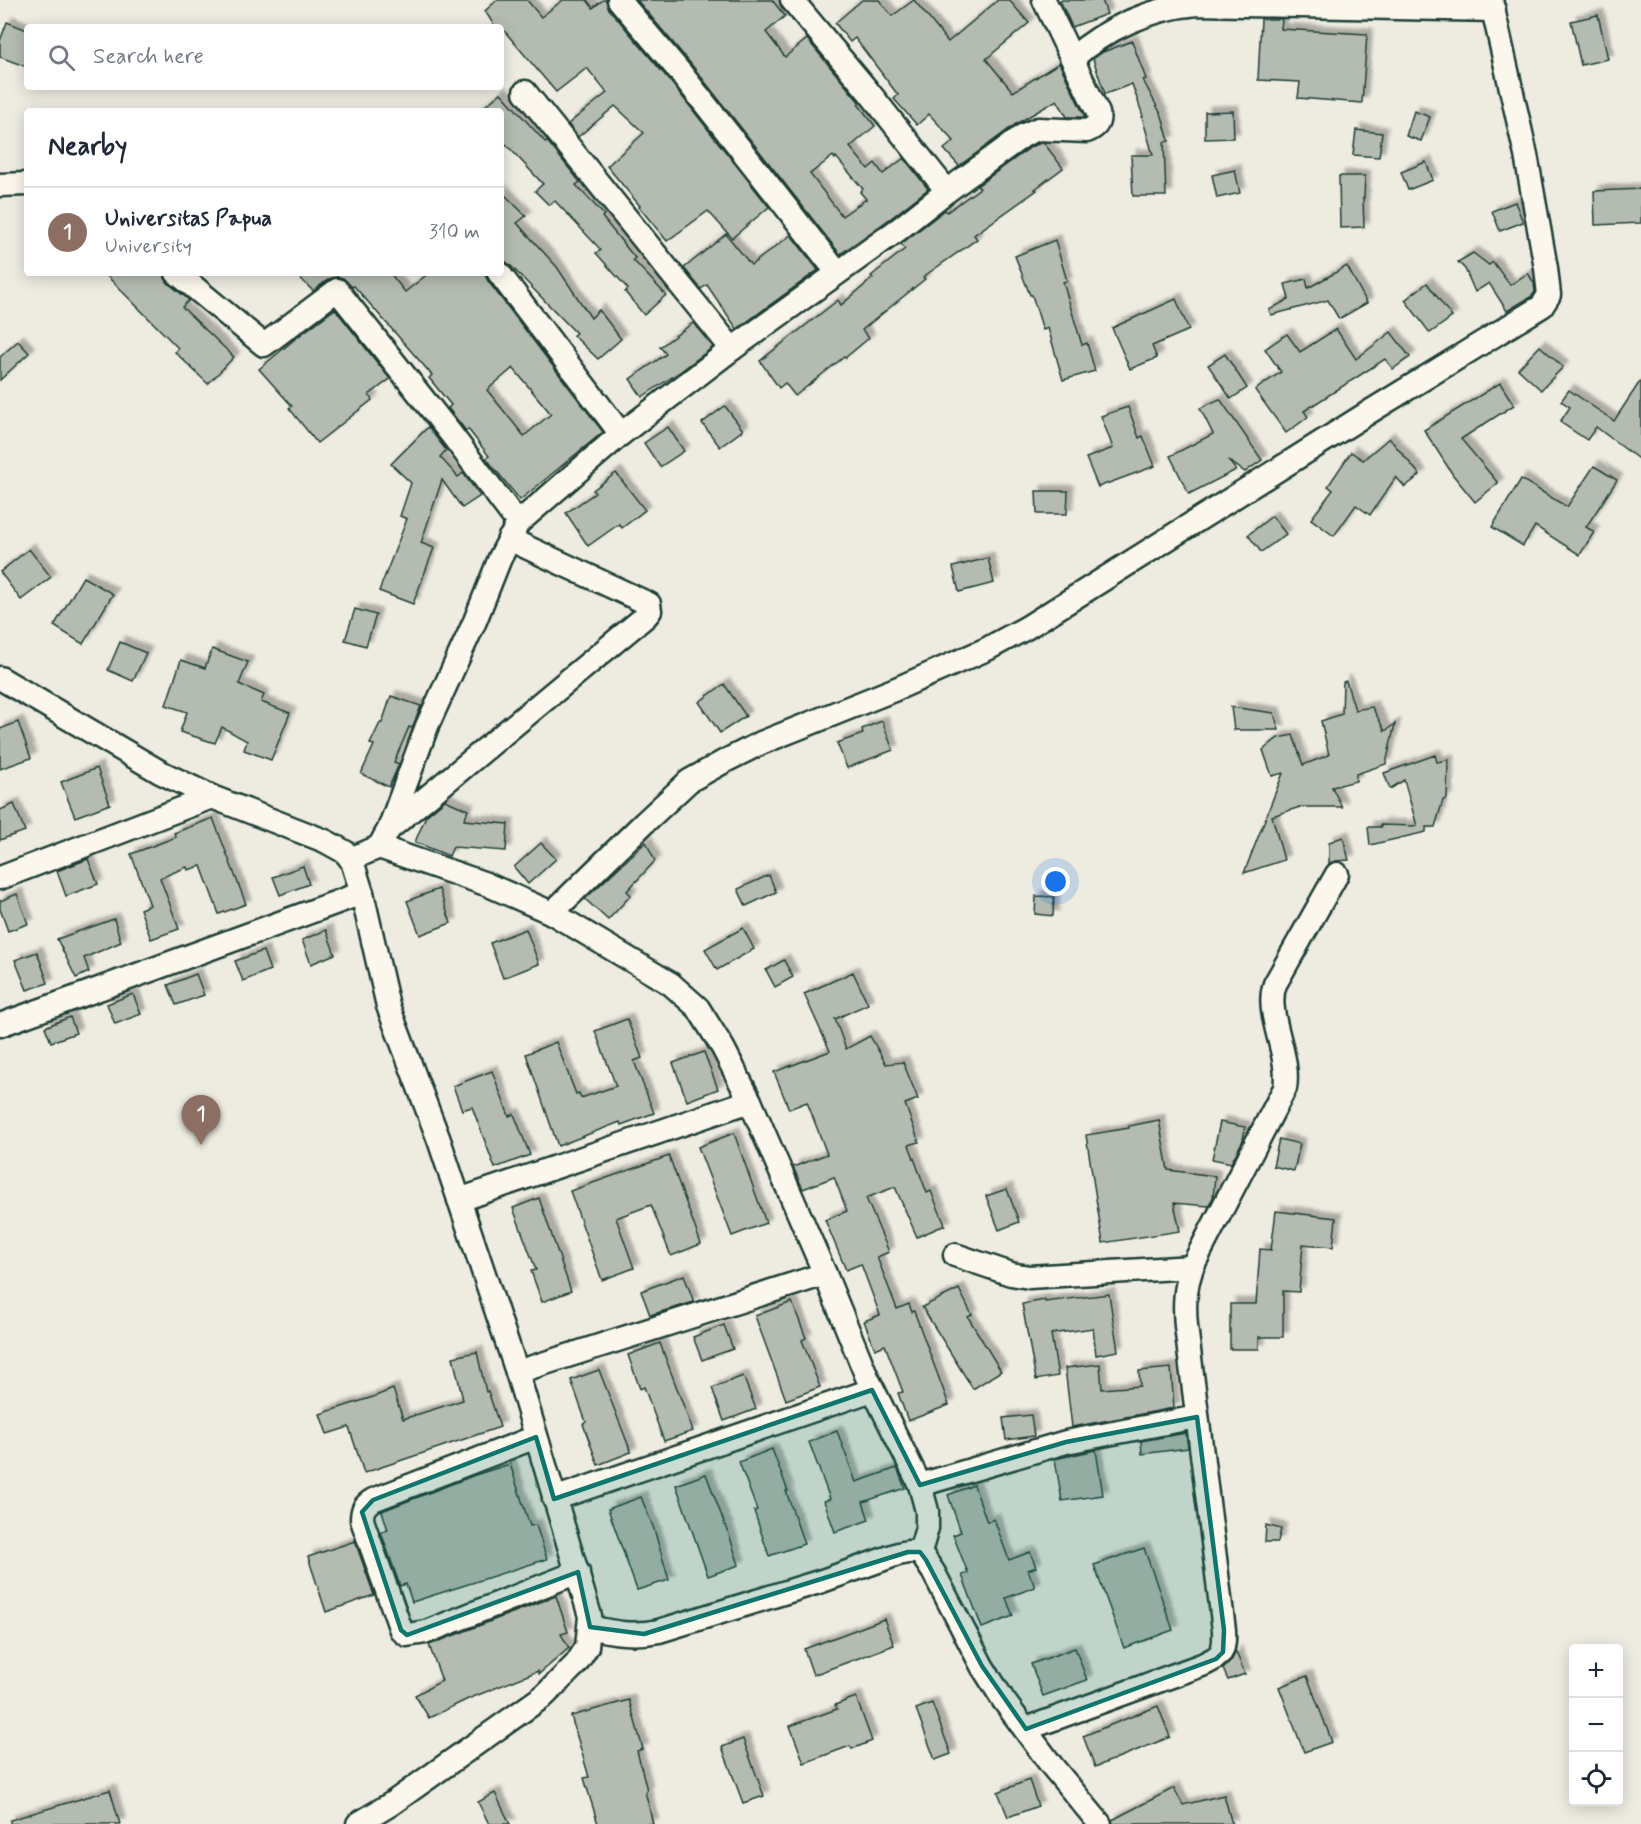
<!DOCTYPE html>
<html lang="en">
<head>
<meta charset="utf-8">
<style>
	:root { --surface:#fff; --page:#f2f2f3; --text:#1f2937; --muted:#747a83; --line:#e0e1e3; --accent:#2563eb }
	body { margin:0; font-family:Mynerve,sans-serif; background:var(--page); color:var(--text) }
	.controls { position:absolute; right:18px; bottom:18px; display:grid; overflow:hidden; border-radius:6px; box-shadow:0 3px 15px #0003 }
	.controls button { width:54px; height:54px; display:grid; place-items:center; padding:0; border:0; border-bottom:2px solid var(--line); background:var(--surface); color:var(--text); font:30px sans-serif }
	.you { position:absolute; left:1056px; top:882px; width:21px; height:21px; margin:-15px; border:4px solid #fff; border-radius:50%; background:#1a73e8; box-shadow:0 0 0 9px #1a73e833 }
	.badge { display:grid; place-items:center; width:39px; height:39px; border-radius:50%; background:var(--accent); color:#fff; font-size:20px; font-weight:700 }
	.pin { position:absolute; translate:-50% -50px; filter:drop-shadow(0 2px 3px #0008) }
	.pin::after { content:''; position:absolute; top:32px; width:21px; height:18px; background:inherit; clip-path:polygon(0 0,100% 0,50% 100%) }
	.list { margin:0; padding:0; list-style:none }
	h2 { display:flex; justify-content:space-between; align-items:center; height:78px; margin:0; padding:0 24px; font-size:26px }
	h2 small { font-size:20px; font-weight:400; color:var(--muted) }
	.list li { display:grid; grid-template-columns:39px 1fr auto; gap:18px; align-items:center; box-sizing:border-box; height:90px; padding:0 24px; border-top:2px solid var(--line) }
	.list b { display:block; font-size:22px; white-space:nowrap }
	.list p { margin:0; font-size:20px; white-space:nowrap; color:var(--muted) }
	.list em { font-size:20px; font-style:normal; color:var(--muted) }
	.icon { flex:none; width:33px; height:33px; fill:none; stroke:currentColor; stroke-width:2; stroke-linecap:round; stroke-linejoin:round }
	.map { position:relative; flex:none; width:1641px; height:1824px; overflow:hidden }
	.search { position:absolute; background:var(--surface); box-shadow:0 3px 15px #0003; left:24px; top:24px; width:480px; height:66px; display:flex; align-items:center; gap:15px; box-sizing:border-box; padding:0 21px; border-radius:6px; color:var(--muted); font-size:22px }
	.panel { position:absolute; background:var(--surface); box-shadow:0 3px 15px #0003; left:24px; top:108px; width:480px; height:168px; border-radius:6px }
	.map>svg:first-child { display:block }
</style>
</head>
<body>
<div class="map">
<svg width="1641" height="1824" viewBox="0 0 1641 1824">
	<defs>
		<filter id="shadow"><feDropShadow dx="5.5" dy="-5.5" stdDeviation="1.5" flood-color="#0004"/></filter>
	</defs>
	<rect width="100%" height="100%" fill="#eeece1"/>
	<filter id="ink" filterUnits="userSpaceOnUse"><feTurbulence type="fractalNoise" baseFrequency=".0167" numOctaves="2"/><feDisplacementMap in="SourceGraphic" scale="12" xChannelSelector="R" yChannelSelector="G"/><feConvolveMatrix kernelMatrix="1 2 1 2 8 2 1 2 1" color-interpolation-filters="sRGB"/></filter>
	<g filter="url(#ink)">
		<g fill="#b4bbb0" stroke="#1f3d34" stroke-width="1.5" fill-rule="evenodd" filter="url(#shadow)">
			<polygon points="497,0 527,0 541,17 563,0 587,0 593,8 603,0 606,0 609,9 670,81 769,207 732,238 708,211 667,241 639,207 640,206 607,166 644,133 615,106 578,137 568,124 607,93 587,68 556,92 501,27 495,27 485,11"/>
			<path d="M637,0H772L785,16L766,32L785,57L807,39L860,103L858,104L875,126L850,147L868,169L875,163L883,174L904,158L928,189L891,218L840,254L691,64ZM833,156L835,159L836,157L863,189L860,192L866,199L842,216L810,174Z"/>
			<polygon points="862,0 879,0 892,16 914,0 948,42 998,0 1009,0 1029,23 986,59 1013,92 1059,63 1085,117 1067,117 1057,100 1016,124 959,166 944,149 954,141 929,114 917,125 894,99 898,95 855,38 850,42 835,23"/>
			<polygon points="1060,0 1102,0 1107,14 1072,27"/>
			<polygon points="1598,15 1608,59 1581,65 1571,21"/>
			<polygon points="1261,19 1282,19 1281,29 1367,34 1362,103 1298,98 1300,82 1258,80"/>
			<polygon points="7,22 27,30 27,67 0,57 0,41"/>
			<polygon points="1132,41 1146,79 1143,80 1162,116 1169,141 1164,142 1166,196 1133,196 1131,155 1153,155 1142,117 1143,116 1132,84 1105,94 1093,59 1103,52"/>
			<polygon points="501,93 546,143 547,141 580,182 576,185 604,215 602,217 635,258 633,260 666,295 644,315 625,292 628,289 596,253 601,250 555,201 549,205 535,191 543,184 501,139 501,111 479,111"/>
			<polygon points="1233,111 1234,138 1205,139 1205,112"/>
			<polygon points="1414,111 1430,117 1421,141 1406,136"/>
			<polygon points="1356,130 1382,133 1379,157 1353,155"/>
			<polygon points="1041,143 1044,143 1063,168 1035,189 1037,190 974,235 977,239 923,277 925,279 862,330 869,338 845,358 844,357 795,396 785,383 779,388 760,361 838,300 841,305 873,278 871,276 905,249 901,244 945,210 947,212 980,188 977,186 1031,147"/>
			<polygon points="1426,162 1433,180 1408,190 1401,172"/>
			<polygon points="1235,170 1240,193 1217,198 1212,175"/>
			<polygon points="1339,176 1365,176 1364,198 1363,198 1364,227 1340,228"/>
			<polygon points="1641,189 1641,223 1595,225 1594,191"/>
			<polygon points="501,191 526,216 517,223 557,267 591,318 599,310 621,339 598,359 573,335 576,333 510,265 501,258"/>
			<polygon points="1515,202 1523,222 1500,231 1492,211"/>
			<polygon points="726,234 751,265 791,235 818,270 737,329 707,285 701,289 684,268"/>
			<polygon points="1055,240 1067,281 1063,282 1082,345 1087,343 1095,371 1063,380 1048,328 1043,330 1032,295 1030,295 1015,256"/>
			<polygon points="1473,253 1489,265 1493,262 1510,285 1528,273 1534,283 1535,292 1532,296 1507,311 1489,283 1475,292 1465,269 1458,262"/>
			<polygon points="1347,266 1367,303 1339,319 1328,300 1271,315 1269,310 1289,299 1285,284 1306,279 1308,288"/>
			<polygon points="104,273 164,273 165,278 168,283 189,300 182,307 234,357 208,384 175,352 178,348"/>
			<path d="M295,273H390L405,292L429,273H484L488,281L603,432L520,500L486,458L489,456L468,429L466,431L448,408L451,405L429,378L432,375L354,286L352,287L343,278L336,277L329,279L313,291ZM513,368L551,414L524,436L487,390Z"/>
			<polygon points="1427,283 1452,317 1430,333 1405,300"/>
			<polygon points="1176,299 1189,330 1152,346 1157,358 1130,369 1112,328"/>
			<polygon points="335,309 390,379 369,395 372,400 317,443 289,408 292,406 259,369 295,339"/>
			<polygon points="693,323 713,347 681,371 642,397 630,379 666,354 660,347"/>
			<polygon points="1336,329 1356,359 1391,332 1410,357 1393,369 1385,359 1304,411 1308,417 1286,433 1255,390 1281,372 1265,349 1287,334 1300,352"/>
			<polygon points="18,341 29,353 0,380 0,357"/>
			<polygon points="1540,346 1563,367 1541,390 1518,369"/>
			<polygon points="1225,354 1247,388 1231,399 1208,365"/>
			<polygon points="1641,380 1641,461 1596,427 1587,440 1560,422 1570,407 1561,401 1569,390 1614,421"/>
			<polygon points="1500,383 1514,405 1461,439 1498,483 1475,502 1453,475 1424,430"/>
			<polygon points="1220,399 1262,460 1245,472 1228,460 1236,470 1189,494 1170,456 1213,434 1200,408"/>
			<polygon points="725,406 743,430 720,447 702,423"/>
			<polygon points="1128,407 1139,438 1143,436 1155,466 1098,487 1086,458 1113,448 1101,416"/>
			<polygon points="428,427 446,450 440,457 458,477 463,473 480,496 462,508 442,480 421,543 434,548 413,604 379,591 407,519 400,516 411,483 391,464"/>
			<polygon points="668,427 684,451 660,467 644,443"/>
			<polygon points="1389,438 1420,475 1405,487 1396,477 1370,515 1356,505 1334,536 1311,519 1333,490 1328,486 1351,452 1363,460"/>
			<polygon points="1594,466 1617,480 1586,527 1594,532 1580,555 1535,526 1523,546 1492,527 1521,479 1567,507"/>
			<polygon points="616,473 645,510 622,528 619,524 588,546 566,513 595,493 593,490"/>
			<polygon points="1036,491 1068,491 1067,514 1037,514"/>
			<polygon points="1272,516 1286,534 1261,552 1248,535"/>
			<polygon points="29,549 51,577 21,600 0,572"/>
			<polygon points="988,558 994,583 959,592 953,567"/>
			<polygon points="83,577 113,594 83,644 54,626"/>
			<polygon points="355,609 376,615 366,646 345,640"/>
			<polygon points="120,642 146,653 133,681 108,670"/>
			<polygon points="212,649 248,662 239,684 264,695 261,702 290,713 271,760 244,750 247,741 222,727 215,743 180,732 187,712 166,705 181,660 205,668"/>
			<polygon points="1346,681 1355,710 1372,707 1385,731 1395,724 1386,764 1356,774 1356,781 1332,787 1342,807 1300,807 1272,816 1284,860 1244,873 1283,773 1272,776 1263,750 1278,738 1293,735 1303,765 1329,755 1321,721 1342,714 1343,682"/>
			<polygon points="724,684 746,716 720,733 699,702"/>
			<polygon points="391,696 421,706 412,728 409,727 394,762 399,764 389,787 361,774 374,745 370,744 380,723 382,723"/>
			<polygon points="1231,707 1274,713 1279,730 1234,730"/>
			<polygon points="882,721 893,750 847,768 837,743 863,734 862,729"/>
			<polygon points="18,722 31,758 0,769 0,729"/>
			<polygon points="1435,755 1437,762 1448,760 1447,799 1443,800 1435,827 1426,827 1426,832 1370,845 1368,827 1381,827 1380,825 1417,826 1404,780 1390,789 1384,773"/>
			<polygon points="97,768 110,804 75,817 61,782"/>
			<polygon points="445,800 468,810 464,820 508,824 506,851 453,847 449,856 415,842 426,816"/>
			<polygon points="14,804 25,831 0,840 0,810"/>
			<polygon points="213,818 246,904 219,914 201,866 188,870 187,867 160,878 179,929 151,939 140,909 150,905 131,854 176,837 174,833"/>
			<polygon points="1343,837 1349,860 1336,861 1329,863 1329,842"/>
			<polygon points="646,842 655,861 627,891 631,895 608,920 585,899"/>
			<polygon points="541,843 556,859 528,884 514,867"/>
			<polygon points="88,859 98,884 66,896 57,871"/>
			<polygon points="303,866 309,884 280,895 273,877"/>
			<polygon points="769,875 776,892 746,906 738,889"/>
			<polygon points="439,889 451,923 420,935 407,901"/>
			<polygon points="17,894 28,924 8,931 0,909 0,901"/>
			<polygon points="1036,896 1054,897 1053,916 1035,914"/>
			<polygon points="114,919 121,942 84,958 89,972 76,978 57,939"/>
			<polygon points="743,928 754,949 717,970 705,949"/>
			<polygon points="526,929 539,964 503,978 490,943"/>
			<polygon points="326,930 335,954 311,964 302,940"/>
			<polygon points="263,951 270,970 243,981 235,961"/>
			<polygon points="37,952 48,983 27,990 15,960"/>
			<polygon points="784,960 793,977 775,987 766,970"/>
			<polygon points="853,972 868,1004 835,1019 846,1049 870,1036 886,1064 903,1062 918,1099 905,1104 919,1142 909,1145 927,1193 931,1191 945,1225 917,1237 895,1187 866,1198 889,1252 877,1257 897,1309 909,1304 912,1312 914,1311 949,1405 908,1421 898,1393 903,1392 885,1345 875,1349 864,1321 880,1315 861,1264 846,1270 825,1220 847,1211 834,1177 803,1189 793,1167 827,1154 807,1102 789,1109 774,1072 830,1051 804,994"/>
			<polygon points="196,974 204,995 176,1005 168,985"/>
			<polygon points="133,994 141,1014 115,1024 107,1004"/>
			<polygon points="70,1017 76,1033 51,1042 45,1027"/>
			<polygon points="627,1019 642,1058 634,1061 654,1113 621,1125 620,1122 558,1146 526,1054 556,1042 576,1094 579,1093 581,1098 616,1086 595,1031"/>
			<polygon points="704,1052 718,1089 687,1101 673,1063"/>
			<polygon points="492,1071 509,1116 514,1114 530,1155 495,1168 472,1107 462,1110 453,1086"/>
			<polygon points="1159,1120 1168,1170 1215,1176 1213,1198 1208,1206 1174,1203 1180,1231 1103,1243 1086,1135 1129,1128 1129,1126"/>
			<polygon points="1220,1122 1245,1127 1243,1140 1231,1163 1212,1159"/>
			<polygon points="734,1133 766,1223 732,1236 698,1147"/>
			<polygon points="1279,1139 1300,1144 1294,1171 1273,1166"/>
			<polygon points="669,1156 701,1244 671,1256 651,1205 616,1218 634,1268 602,1280 570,1191"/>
			<polygon points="1007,1189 1019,1222 999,1230 986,1196"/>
			<polygon points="539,1198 571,1291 542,1302 531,1271 536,1270 513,1208"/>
			<polygon points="1276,1211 1336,1218 1333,1247 1303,1244 1299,1292 1283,1291 1283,1337 1259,1337 1259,1349 1230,1349 1230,1304 1256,1304 1260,1249 1271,1250"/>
			<polygon points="684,1275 694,1302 650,1315 641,1291"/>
			<polygon points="959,1289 972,1315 968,1317 1001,1371 973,1389 922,1307"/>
			<polygon points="1109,1294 1118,1351 1096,1355 1093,1328 1051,1334 1058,1376 1036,1380 1022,1304 1045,1300 1045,1302"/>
			<polygon points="792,1302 806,1338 802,1340 820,1387 786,1400 755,1316"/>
			<polygon points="724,1325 733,1349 702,1360 693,1337"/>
			<polygon points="660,1343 693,1431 664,1441 644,1387 640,1389 628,1355"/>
			<polygon points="477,1352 486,1392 488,1391 500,1427 364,1473 349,1427 327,1434 320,1414 373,1397 393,1389 403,1419 463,1400 453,1357"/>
			<polygon points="1100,1364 1102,1389 1140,1386 1139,1371 1171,1368 1174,1408 1072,1427 1065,1368"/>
			<polygon points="599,1370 631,1452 598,1465 583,1424 586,1422 571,1380"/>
			<polygon points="743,1376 756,1409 724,1421 712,1388"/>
			<polygon points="1031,1415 1034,1436 1006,1440 1003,1418"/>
			<polygon points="837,1431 856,1482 897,1468 905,1488 863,1502 869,1520 835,1532 824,1501 830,1499 809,1442"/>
			<polygon points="1186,1433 1188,1448 1142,1454 1141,1441"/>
			<polygon points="772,1449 788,1491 786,1491 804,1544 769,1556 754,1511 757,1510 739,1462"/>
			<polygon points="1096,1450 1103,1495 1062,1501 1055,1459"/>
			<polygon points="510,1464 530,1526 536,1525 547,1559 412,1602 406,1584 400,1586 381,1532 388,1530 382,1511 475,1475"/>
			<polygon points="706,1474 725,1525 726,1525 739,1565 708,1576 676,1485"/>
			<polygon points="974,1485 987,1522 994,1519 1009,1560 1030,1552 1036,1567 1028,1570 1035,1587 1006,1598 1013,1616 982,1628 962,1575 968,1573 953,1535 961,1532 948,1495"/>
			<polygon points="641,1497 654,1529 669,1580 637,1590 608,1509"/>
			<polygon points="1266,1525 1281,1529 1278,1542 1265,1542"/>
			<polygon points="355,1541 374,1595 326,1612 308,1557"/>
			<polygon points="1144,1548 1173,1630 1124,1648 1094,1565"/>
			<polygon points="556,1596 568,1632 561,1634 569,1648 539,1674 538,1671 468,1699 429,1718 415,1695 442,1681 429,1645"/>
			<polygon points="884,1619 894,1645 813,1675 804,1649"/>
			<polygon points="1075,1648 1087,1680 1043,1696 1031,1664"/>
			<polygon points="1236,1652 1245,1674 1228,1680 1223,1669 1231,1661"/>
			<polygon points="1307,1676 1332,1742 1304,1752 1279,1687"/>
			<polygon points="856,1697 872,1741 852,1749 850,1746 804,1763 790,1726 837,1709 835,1705"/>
			<polygon points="629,1700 643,1749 637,1751 647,1790 645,1791 653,1824 598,1824 584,1778 589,1777 571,1716"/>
			<polygon points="932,1703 951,1754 935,1760 916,1709"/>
			<polygon points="1158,1706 1170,1737 1095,1767 1083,1736"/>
			<polygon points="743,1739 764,1796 743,1803 722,1747"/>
			<polygon points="1029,1780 1038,1806 1008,1817 998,1792"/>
			<polygon points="1174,1788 1183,1805 1224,1795 1232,1824 1113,1824 1112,1820"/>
			<polygon points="110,1790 120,1824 10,1824 10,1820"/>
			<polygon points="495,1793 510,1824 489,1824 478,1802"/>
		</g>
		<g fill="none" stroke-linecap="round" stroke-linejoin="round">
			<defs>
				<g id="minor">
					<polyline points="619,0 680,72 837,272"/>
					<polyline points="792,0 868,91 947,191"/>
					<path d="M1073,58C1106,28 1152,8 1197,4L1494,10"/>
					<polyline points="525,92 732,349"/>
					<polyline points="0,185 27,184"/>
					<polyline points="177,273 264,345 337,290 451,434 518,523"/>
					<polyline points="499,273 621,434"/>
					<polyline points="0,678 160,772 212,797 325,841 345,852 352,861 362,893 388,1006 439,1140 517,1372 590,1616 587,1647 576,1664 545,1695 391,1804 358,1824"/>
					<polyline points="390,828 646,616 650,611 649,604 509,539"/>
					<polyline points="379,847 486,884 552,913 671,984 698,1008 723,1048 750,1101 825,1274 867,1377 920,1485 927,1511 927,1528 920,1552"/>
					<path d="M352,861L360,855L379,847L389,829L427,726L475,621L500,558L518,523L621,434L732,349L899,229L947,191L1024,135L1038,129L1087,131C1096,127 1100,123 1098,113L1044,0"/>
					<polyline points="0,878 212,797"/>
					<polyline points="552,913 644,823 689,781 725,761 761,743 896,689 987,649 1026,628 1371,411 1542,306 1549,295 1546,268 1526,155 1491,0"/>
					<polyline points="0,1025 362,893"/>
					<polyline points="459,1200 750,1101"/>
					<polyline points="955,1255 1011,1274 1029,1277 1192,1267"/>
					<polyline points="517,1372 825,1274"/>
					<path d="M536,1437L373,1500C364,1505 362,1510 362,1520L401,1630L407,1635L426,1632L578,1572"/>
					<polyline points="920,1485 1066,1442 1197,1417"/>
					<polyline points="554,1499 872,1390"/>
					<path d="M590,1627C614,1633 634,1636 659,1631L822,1581L898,1554L908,1552H920L934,1573L982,1666L1004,1701L1052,1766L1100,1824"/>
					<path d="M1026,1729L1202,1665C1222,1656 1225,1652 1224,1630L1186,1326C1184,1304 1185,1287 1192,1267L1285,1088C1291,1054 1264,1014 1275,984L1337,874"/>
				</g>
			</defs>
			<use href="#minor" stroke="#1f3d34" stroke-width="27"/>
			<use href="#minor" stroke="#fbf7ec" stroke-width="22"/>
		</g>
	</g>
	<path fill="#0f766e" fill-opacity="0.2" stroke="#0f766e" stroke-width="4.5" stroke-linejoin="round" d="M872,1390L920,1485L1066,1442L1197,1417L1224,1630L1223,1652L1216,1659L1026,1729L982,1666L926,1560L920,1552H908L644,1634L590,1627L578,1572L407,1635L401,1630L362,1512L373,1500L536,1437L554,1499Z"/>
</svg>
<div class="controls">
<button>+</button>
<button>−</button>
<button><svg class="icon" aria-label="locate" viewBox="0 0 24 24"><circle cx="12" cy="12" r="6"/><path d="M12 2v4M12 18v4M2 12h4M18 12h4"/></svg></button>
</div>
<div class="you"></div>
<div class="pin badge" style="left:201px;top:1145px;background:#8d6e63">1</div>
<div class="search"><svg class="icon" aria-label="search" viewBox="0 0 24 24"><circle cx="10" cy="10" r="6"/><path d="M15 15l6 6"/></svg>Search here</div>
<section class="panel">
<h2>Nearby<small></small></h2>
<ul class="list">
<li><span class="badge" style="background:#8d6e63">1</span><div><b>Universitas Papua</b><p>University</p></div><em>310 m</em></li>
</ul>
</section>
</div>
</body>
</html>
